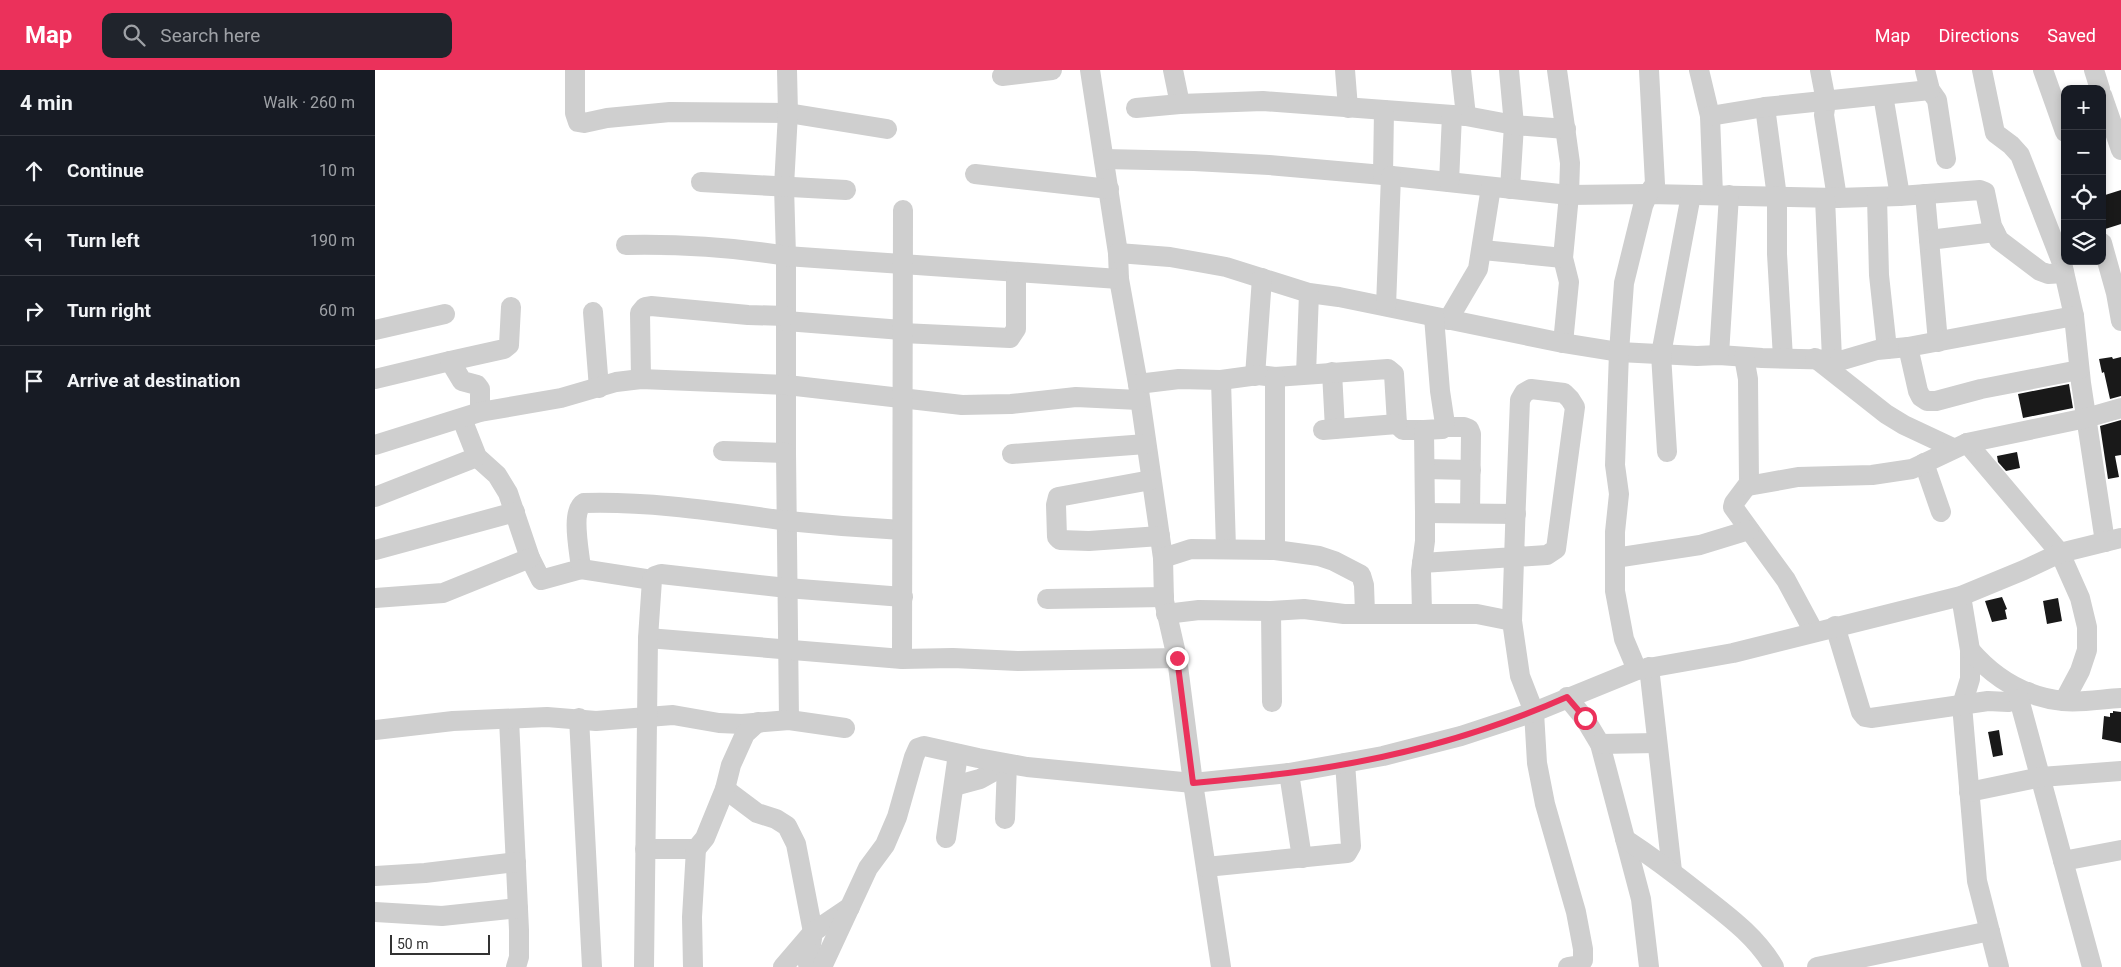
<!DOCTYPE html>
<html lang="en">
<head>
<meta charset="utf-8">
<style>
	:root { --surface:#171b24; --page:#20242c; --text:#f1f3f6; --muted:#9ea1a6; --line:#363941; --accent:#eb315b }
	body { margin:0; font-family:Roboto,sans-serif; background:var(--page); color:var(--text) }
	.controls { position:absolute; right:15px; top:15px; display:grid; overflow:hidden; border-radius:10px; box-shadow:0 2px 8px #0003 }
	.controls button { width:45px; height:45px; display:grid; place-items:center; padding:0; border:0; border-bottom:1px solid var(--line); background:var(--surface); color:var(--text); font:25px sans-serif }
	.scale { position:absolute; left:15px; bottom:12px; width:100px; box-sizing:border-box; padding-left:5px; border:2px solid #323232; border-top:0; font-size:14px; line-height:18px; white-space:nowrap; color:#323232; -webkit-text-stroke:4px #fff; paint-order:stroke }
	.stop { position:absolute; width:15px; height:15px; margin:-11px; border:4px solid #eb315b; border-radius:50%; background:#fff }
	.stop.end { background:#eb315b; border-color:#fff; box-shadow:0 1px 5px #0008 }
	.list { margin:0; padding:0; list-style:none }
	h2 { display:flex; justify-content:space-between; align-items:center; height:65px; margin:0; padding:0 20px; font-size:21px }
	h2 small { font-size:16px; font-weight:400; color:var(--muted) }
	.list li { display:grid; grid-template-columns:32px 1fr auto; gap:15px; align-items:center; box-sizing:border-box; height:70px; padding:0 20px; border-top:1px solid var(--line) }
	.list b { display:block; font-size:19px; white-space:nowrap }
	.list em { font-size:16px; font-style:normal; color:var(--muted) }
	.icon { flex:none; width:28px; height:28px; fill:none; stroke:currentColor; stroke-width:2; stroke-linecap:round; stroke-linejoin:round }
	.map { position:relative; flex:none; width:1746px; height:897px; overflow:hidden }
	header { display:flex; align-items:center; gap:30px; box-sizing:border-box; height:70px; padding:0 25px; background:var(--accent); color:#fff }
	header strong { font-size:24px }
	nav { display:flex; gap:28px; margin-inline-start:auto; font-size:18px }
	.search { width:350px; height:45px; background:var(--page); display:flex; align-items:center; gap:12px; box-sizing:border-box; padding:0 18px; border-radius:10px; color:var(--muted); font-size:19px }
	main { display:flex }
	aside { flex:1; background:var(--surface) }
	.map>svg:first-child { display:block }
</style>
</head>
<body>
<header>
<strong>Map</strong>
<div class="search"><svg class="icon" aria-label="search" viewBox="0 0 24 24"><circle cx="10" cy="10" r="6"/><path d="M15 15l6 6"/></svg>Search here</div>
<nav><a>Map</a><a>Directions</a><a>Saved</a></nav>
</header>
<main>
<aside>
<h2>4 min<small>Walk · 260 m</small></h2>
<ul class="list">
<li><svg class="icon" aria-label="ahead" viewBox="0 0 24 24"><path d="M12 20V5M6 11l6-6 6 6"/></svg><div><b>Continue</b></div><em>10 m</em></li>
<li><svg class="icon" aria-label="left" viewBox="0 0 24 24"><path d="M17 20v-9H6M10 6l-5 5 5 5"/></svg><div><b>Turn left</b></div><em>190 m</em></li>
<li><svg class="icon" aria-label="right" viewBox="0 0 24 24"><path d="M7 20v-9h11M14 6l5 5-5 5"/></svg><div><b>Turn right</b></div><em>60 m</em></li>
<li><svg class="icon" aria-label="arrive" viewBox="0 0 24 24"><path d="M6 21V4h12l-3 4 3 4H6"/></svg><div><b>Arrive at destination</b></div></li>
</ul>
</aside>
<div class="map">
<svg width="1746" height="897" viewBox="0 0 1746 897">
	<rect width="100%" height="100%" fill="#fff"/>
	<g fill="#191919">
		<polygon points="1746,120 1746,154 1727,160 1727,126"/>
		<polygon points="1737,287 1738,289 1746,287 1746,326 1735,329 1729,302 1727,303 1724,289"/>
		<polygon points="1694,314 1698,338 1648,348 1643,324"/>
		<polygon points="1746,350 1746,385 1740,386 1744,407 1733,409 1725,356"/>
		<polygon points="1642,382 1645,398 1631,401 1623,392 1622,386"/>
		<polygon points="1627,527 1632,539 1630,540 1632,549 1617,552 1610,531"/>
		<polygon points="1683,528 1687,551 1672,554 1668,531"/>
		<polygon points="1738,641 1746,642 1746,673 1727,669 1729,646 1735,647 1735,643 1738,643"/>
		<polygon points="1624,660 1628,685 1618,687 1613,662"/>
	</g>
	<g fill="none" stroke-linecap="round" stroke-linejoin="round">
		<g stroke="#cfcfcf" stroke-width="20">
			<polyline points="200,0 200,43 203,52 209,53 232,48 295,42 413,43 512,59"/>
			<polyline points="412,0 413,43 409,116 411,186 411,383 414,650"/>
			<polyline points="715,0 743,183 744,209 763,314 788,488 789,531 802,588 818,713 846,897"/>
			<polyline points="798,0 805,34"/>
			<polyline points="970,0 973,38"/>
			<polyline points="1086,0 1091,46"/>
			<polyline points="1134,0 1139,55 1135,119"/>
			<polyline points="1182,0 1195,93 1194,125 1188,188 1194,212 1188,273"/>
			<polyline points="1324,0 1335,46 1338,125"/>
			<polyline points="1445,0 1451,31 1449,45 1462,128"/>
			<polyline points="1550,0 1555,20 1562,30 1571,89"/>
			<polyline points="1607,0 1620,63 1636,75 1645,85 1687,193 1699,246 1706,313 1730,472"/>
			<polyline points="1668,0 1690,62"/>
			<polyline points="1719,0 1725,19"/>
			<polyline points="627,6 677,0"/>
			<polyline points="1508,25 1525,126"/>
			<polyline points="1727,25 1746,80"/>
			<polyline points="1390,37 1402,127 1402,184 1408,288"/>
			<polyline points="761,38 805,34 888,31 1091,46 1139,55 1191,59"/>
			<polyline points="1335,46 1390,37 1555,20"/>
			<polyline points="729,89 819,91 894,95 1008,105 1194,125 1273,124 1462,128 1525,126 1605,120 1610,122 1617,156 1624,170 1665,201 1673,204 1689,203"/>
			<polyline points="600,104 734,119"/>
			<polyline points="1008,105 1009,40"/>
			<polyline points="326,112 471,120"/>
			<polyline points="1074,112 1077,45"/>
			<polyline points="1550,124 1563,272"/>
			<polyline points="1502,127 1504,205 1512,279"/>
			<polyline points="1450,128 1457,289"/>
			<polyline points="1554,170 1620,162"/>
			<polyline points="1727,173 1741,223 1746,251"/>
			<path d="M251,175C305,174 357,177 411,186L744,209"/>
			<polyline points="1108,180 1188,188"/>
			<polyline points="743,183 795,187 851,197 934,223 964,227 1188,273 1244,282 1322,286 1344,285 1387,288 1468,290 1502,280 1533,277 1699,246"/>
			<polyline points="1011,236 1016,106"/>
			<polyline points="218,242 224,318"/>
			<polyline points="1073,250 1103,199 1116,117"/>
			<polyline points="411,251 527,260"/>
			<polyline points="0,260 70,244"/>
			<polyline points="527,263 635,268 641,259 641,203"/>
			<polyline points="1533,277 1543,321 1546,327 1552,331 1561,331 1606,319 1704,300"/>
			<polyline points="1344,285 1354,125"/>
			<polyline points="1369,287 1373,309 1374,413 1359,433 1358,437 1411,510 1439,562"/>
			<polyline points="1440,288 1511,344 1529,355 1578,378"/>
			<polyline points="957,302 960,359"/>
			<polyline points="931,304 934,223"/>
			<polyline points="880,306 887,208"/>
			<polyline points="0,309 75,291"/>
			<polyline points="266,309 265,243 270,237 276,236 373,245 411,246"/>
			<polyline points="846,310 851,479"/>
			<polyline points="763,314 804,309 846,310 883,305 900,307 1013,299 1019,304 1022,354 1028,360 1049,360"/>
			<polyline points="105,342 105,319 102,315 87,311 75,291 129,279 134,275 136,237"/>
			<path d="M87,349L102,387L122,405L133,423L155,488L166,510L206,499C205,484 195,441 209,433C278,431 345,442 413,451C451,455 489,458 527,460"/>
			<polyline points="1069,357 1089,357 1094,359 1096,364 1095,443"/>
			<polyline points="948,360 1022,354"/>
			<polyline points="1592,373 1685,483 1705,528 1712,557 1712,580 1705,601 1689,631"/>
			<polyline points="0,375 105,342 186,328 241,312 266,309 412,315 587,335 636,334 701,327 764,330"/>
			<polyline points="348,381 411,383"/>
			<polyline points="1292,382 1286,284 1316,125"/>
			<polyline points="637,384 771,374"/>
			<polyline points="1549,393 1566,442"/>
			<polyline points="1050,399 1096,400"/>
			<polyline points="776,410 683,427 681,435 682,467 685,470 714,471 785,466"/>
			<polyline points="1373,416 1423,407 1497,405 1537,399 1592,373 1711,348 1746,338"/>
			<polyline points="0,427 102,387"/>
			<polyline points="1050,443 1141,444"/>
			<polyline points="0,480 140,442"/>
			<polyline points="900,480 900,307"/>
			<polyline points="788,488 816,479 900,480 944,486 959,491 986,505 989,515 990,543"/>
			<polyline points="1240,488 1325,475 1374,460"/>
			<path d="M1047,493L1172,485L1181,479L1200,337L1195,329L1189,323L1156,319L1149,323L1145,330C1142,404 1139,477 1137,551"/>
			<polyline points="206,499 277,510"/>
			<polyline points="1586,526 1595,580 1595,609 1587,635 1602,811 1624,897"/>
			<polyline points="0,528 68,523 155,488"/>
			<polyline points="672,529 789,527"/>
			<polyline points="896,541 897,632"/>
			<polyline points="1047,543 1046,501 1050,471 1050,443 1049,360 1067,359 1070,354 1065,321 1059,247"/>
			<polyline points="791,544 824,540 896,541 929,539 969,544 1102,544 1137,551 1145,606 1159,642 1162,693 1170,734 1201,842 1208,879 1208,890 1205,895 1193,897"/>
			<polyline points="1460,556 1486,642 1490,647 1496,648 1613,631 1633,632 1644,629 1653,622"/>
			<polyline points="273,568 527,589 578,588 643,591 802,588"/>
			<path d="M1595,580C1619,608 1650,627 1688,631C1706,633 1727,629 1746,628"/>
			<polyline points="527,589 528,140"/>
			<polyline points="1274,597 1297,801"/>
			<polyline points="1262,600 1249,569 1240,521 1240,462 1244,424 1240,395 1244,282 1249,213 1268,136 1273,124 1280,114 1274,0"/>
			<polyline points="1192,627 1210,649 1225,674 1266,829 1274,897"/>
			<polyline points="1644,629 1717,897"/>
			<polyline points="204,648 217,897"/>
			<polyline points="134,649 144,860 144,887 141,897"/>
			<polyline points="0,660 78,651 172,647 221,651 298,645 344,653 367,654 414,650 470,658"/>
			<polyline points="1225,674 1282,673"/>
			<polyline points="914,703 927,788"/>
			<polyline points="579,716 605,709 632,694"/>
			<polyline points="350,719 382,743 401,749 412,756 421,774 438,862 433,894 434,897"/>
			<polyline points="1594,722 1666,707 1746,701"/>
			<polyline points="630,749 632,694"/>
			<polyline points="571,768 583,684"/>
			<path d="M1250,769C1276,786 1300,804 1325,824C1353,846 1381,866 1399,897"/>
			<polyline points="270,779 321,779 330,768 350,719 356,695 370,664 383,652"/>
			<polyline points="1688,791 1746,780"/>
			<polyline points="831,797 972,783 976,776 970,693"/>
			<polyline points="0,806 50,803 141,792"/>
			<polyline points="0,842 67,846 143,838"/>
			<polyline points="269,897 273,568 277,510 280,506 286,504 412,518 528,527"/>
			<polyline points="318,897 317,847 321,779"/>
			<polyline points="408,897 438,862 475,837"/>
			<polyline points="447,897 493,798 510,775 522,747 539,687 543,678 549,676 603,688 652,697 818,713 914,703 1008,686 1086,666 1159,642 1262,600 1358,583 1586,526 1649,500 1685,483 1746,468"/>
			<polyline points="1442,897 1615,861"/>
		</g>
	</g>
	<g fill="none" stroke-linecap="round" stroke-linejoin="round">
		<path stroke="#eb315b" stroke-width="6" d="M802,588L818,713C849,710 881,707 913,703C1008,691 1104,666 1192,627L1210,648"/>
	</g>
</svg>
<div class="controls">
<button>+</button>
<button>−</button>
<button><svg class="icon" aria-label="locate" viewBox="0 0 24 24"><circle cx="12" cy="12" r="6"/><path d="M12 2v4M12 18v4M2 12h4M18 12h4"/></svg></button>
<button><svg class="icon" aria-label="layers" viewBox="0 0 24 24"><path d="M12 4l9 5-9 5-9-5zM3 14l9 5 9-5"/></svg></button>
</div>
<div class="scale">50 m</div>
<div class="stop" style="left:1210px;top:648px"></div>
<div class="stop end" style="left:802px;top:588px"></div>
</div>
</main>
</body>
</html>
